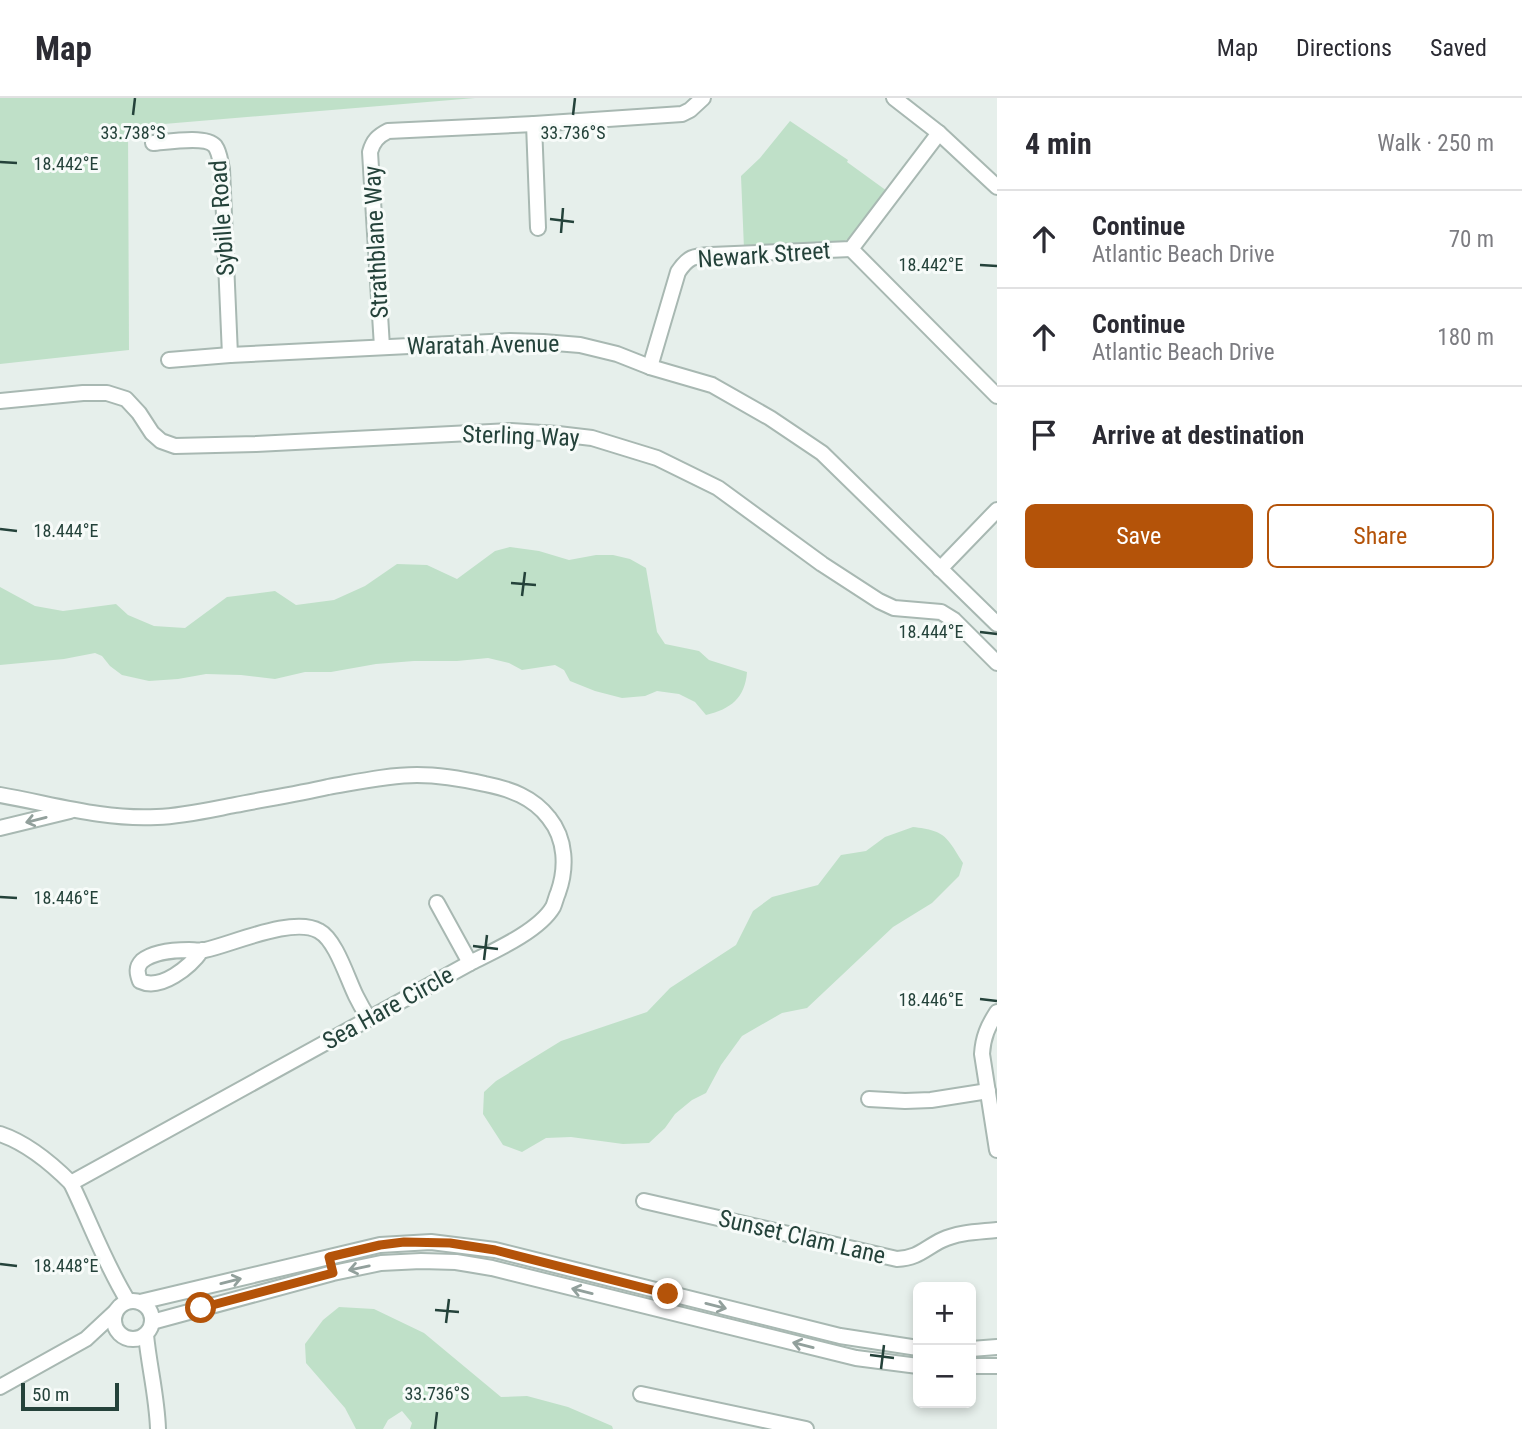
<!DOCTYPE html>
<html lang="en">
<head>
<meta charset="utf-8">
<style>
	:root { --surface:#fff; --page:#f2f2f3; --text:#2b2b33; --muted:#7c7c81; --line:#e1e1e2; --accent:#b45309 }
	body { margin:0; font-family:"Roboto Condensed",sans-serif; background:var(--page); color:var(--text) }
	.controls { position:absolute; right:21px; bottom:21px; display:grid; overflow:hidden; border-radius:10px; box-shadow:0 4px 10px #0003 }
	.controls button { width:63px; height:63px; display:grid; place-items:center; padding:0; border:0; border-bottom:2px solid var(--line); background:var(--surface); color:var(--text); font:35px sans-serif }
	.scale { position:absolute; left:21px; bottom:18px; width:98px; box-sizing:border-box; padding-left:7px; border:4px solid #24423a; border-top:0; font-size:19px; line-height:24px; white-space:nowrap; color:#24423a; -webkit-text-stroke:5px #f7fbf9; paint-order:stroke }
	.stop { position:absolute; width:21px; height:21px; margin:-16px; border:5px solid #b45309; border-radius:50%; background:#fff }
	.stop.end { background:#b45309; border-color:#fff; box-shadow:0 2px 7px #0008 }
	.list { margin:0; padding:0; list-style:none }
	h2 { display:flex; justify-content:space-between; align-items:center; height:91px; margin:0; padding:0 28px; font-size:30px }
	h2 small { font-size:23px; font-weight:400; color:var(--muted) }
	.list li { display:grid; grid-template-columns:46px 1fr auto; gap:21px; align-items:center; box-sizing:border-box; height:98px; padding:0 28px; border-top:2px solid var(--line) }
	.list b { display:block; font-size:26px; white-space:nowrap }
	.list p { margin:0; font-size:23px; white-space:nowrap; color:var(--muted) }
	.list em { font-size:23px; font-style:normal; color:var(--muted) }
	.actions { display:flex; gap:14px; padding:21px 28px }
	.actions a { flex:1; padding:16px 0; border:2px solid var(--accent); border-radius:10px; text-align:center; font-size:24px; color:var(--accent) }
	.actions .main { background:var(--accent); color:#fff }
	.icon { flex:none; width:38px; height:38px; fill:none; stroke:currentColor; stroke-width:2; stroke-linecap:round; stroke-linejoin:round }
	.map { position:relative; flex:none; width:997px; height:1331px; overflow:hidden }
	header { display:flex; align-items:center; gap:42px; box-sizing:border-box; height:98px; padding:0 35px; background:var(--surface); border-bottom:2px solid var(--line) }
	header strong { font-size:33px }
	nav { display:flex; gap:38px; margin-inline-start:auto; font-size:24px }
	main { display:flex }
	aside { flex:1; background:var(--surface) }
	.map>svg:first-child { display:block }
</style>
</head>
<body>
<header>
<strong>Map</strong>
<nav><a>Map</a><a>Directions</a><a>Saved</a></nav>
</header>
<main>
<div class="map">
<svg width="997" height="1331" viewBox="0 0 997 1331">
	<rect width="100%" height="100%" fill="#e6efeb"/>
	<g fill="#bfe0c8">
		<polygon points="0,0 475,0 128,29 129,252 0,266"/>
		<polygon points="790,23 848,62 847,64 887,93 850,140 838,146 744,151 741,78 760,60"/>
		<path d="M510,449L539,453L569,462L596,457H613L630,461L646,470L657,534L665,546L699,553L709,562L747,574C745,600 731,611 706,617L695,604L679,596L657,593L645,598L622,600L595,593L570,583L564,572L555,567L522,572L509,565L488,560L457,563H414L376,566L331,574H305L275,581L241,577L206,576L178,581L149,583L122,577L110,568L102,558L95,555L64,561L0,567V489L35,508L63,513L116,506L128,517L154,528L185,530L227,499L275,493L296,507L334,502L365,488L397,466L427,467L457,481L495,453Z"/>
		<path d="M913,729C928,731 941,732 950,745C955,751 958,758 963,765L959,778L932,805L893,829L807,910L782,915L742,938L721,967L706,995L692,1002L675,1016L665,1030L649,1045L623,1046L571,1039L546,1040L522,1054L503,1047L483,1016L484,994L496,983L561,943L647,914L670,890L736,847L753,813L772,799L818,787L841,757L866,753L885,739Z"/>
		<polygon points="339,1209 374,1211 424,1235 501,1299 527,1298 568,1309 612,1328 613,1331 410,1331 412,1325 402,1313 388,1322 383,1331 356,1331 345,1310 306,1265 305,1246 323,1222"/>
	</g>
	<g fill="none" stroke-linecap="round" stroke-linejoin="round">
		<defs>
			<g id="minor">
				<polyline points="894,0 939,35 997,89"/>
				<polyline points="534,26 538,130"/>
				<path d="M153,45C167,44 206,37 215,48C220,55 220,63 222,71L230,257"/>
				<polyline points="851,151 997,298"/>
				<path d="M382,249L370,54C373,43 378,38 388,33L534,26L682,16L690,12L703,0"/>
				<polyline points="169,262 230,257 510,243 543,244 580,247 617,256 650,269 712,287 770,320 822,355 997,526"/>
				<path d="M650,269L678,174C688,159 693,158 711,157L851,151L939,35"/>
				<polyline points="0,303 83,295 107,295 126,301 139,315 152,335 161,343 175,348 256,346 511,333 558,336 592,340 657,360 718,390 822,466 879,503 894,510 941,514 954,522 997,565"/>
				<polyline points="940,471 997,412"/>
				<path d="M0,697C52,706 103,722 157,719C183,718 209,712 235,707C266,701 297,696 328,689C357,684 388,677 417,677C440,677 463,681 485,686C510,691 533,699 549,720C566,741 567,770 558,795C556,799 555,805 553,809C539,833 494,853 470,865L71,1085C90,1124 105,1166 128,1203"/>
				<polyline points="0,730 70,713"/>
				<polyline points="437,805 470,865"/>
				<path d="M202,852C190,869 161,893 140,883C137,875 136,869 142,863C153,854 175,852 189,852C194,852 199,853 205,852C233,846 293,818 319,833C336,842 347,880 356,898C360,906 364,913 369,921"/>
				<path d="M997,914C988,928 983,939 982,956L997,1052"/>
				<polyline points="869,1001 905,1003 931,1002 988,993"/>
				<path d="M0,1036C27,1045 51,1065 71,1085"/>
				<path d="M644,1103L897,1161C919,1160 925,1150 942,1142C959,1134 979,1134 997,1132"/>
				<circle cx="133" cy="1222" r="19"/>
				<polyline points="140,1204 380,1147 431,1144 495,1152 840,1238 918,1250"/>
				<polyline points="152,1224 333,1175 381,1165 421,1163 456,1164 492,1170 856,1260 918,1268"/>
				<path d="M146,1237C149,1268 157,1299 158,1331"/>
				<polyline points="971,1251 997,1249"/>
				<polyline points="971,1268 997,1268"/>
				<polyline points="0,1289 86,1241 115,1214"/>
				<polyline points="641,1296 806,1331"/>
			</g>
		</defs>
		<use href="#minor" stroke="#a8b8b2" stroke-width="18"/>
		<use href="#minor" stroke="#fff" stroke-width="14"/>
	</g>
	<defs><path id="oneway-shaft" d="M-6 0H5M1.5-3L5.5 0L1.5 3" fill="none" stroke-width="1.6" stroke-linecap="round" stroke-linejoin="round" transform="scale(1.75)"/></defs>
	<g stroke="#92a09c">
		<use href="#oneway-shaft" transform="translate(36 722) rotate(166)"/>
		<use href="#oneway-shaft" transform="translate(359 1170) rotate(168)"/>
		<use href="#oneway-shaft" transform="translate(231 1183) rotate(-14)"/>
		<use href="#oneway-shaft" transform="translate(582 1193) rotate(-166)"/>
		<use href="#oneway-shaft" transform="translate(716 1208) rotate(14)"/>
		<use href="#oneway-shaft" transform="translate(803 1247) rotate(-166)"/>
	</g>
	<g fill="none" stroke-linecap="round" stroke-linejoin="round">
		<polyline stroke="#b45309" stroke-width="9" points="201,1210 333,1175 329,1159 380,1147 404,1144 450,1145 495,1152 668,1196"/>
	</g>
	<path fill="none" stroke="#24423a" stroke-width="2.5" d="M133,17L135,0M573,17L575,0M0,64L17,65M550,121L574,124M561,135L563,110M980,167L997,168M0,431L17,433M511,485L536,487M522,498L525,474M980,534L997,536M0,799L17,800M473,848L498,851M484,862L487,837M980,901L997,903M0,1166L17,1168M435,1212L459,1214M446,1225L449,1201M870,1257L894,1260M881,1271L884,1247M435,1331L437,1314"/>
	<g text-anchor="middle" stroke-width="6" stroke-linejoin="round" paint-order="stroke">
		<g font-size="24" fill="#24423a" stroke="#f7fbf9">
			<text transform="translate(222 120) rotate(-94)" y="8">Sybille Road</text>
			<text transform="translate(376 144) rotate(-93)" y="8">Strathblane Way</text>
			<text transform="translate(764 157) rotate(-4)" y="8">Newark Street</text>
			<text transform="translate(483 247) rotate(-1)" y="8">Waratah Avenue</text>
			<text transform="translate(521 338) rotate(2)" y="8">Sterling Way</text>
			<text transform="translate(388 910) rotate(-29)" y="8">Sea Hare Circle</text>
			<text transform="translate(802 1139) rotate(13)" y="8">Sunset Clam Lane</text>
		</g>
	</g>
	<g font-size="18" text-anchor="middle" fill="#24423a" stroke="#f7fbf9" stroke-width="6" stroke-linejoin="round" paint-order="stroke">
		<text x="133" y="41">33.738°S</text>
		<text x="573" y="41">33.736°S</text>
		<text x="66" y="72">18.442°E</text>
		<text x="931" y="173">18.442°E</text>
		<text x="66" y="439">18.444°E</text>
		<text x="931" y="540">18.444°E</text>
		<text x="66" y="806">18.446°E</text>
		<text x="931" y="908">18.446°E</text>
		<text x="66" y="1174">18.448°E</text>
		<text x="437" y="1302">33.736°S</text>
	</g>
</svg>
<div class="controls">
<button>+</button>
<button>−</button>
</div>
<div class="scale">50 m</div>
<div class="stop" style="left:201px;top:1210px"></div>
<div class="stop end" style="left:668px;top:1196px"></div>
</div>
<aside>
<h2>4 min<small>Walk · 250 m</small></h2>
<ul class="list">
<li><svg class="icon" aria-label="ahead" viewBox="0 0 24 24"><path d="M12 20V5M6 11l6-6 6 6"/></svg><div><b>Continue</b><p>Atlantic Beach Drive</p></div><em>70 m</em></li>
<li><svg class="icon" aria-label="ahead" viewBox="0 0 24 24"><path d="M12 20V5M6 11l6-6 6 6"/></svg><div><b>Continue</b><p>Atlantic Beach Drive</p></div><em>180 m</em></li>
<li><svg class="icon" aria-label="arrive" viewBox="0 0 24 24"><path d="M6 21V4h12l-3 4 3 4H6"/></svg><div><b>Arrive at destination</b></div></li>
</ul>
<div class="actions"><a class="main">Save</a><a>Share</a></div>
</aside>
</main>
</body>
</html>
